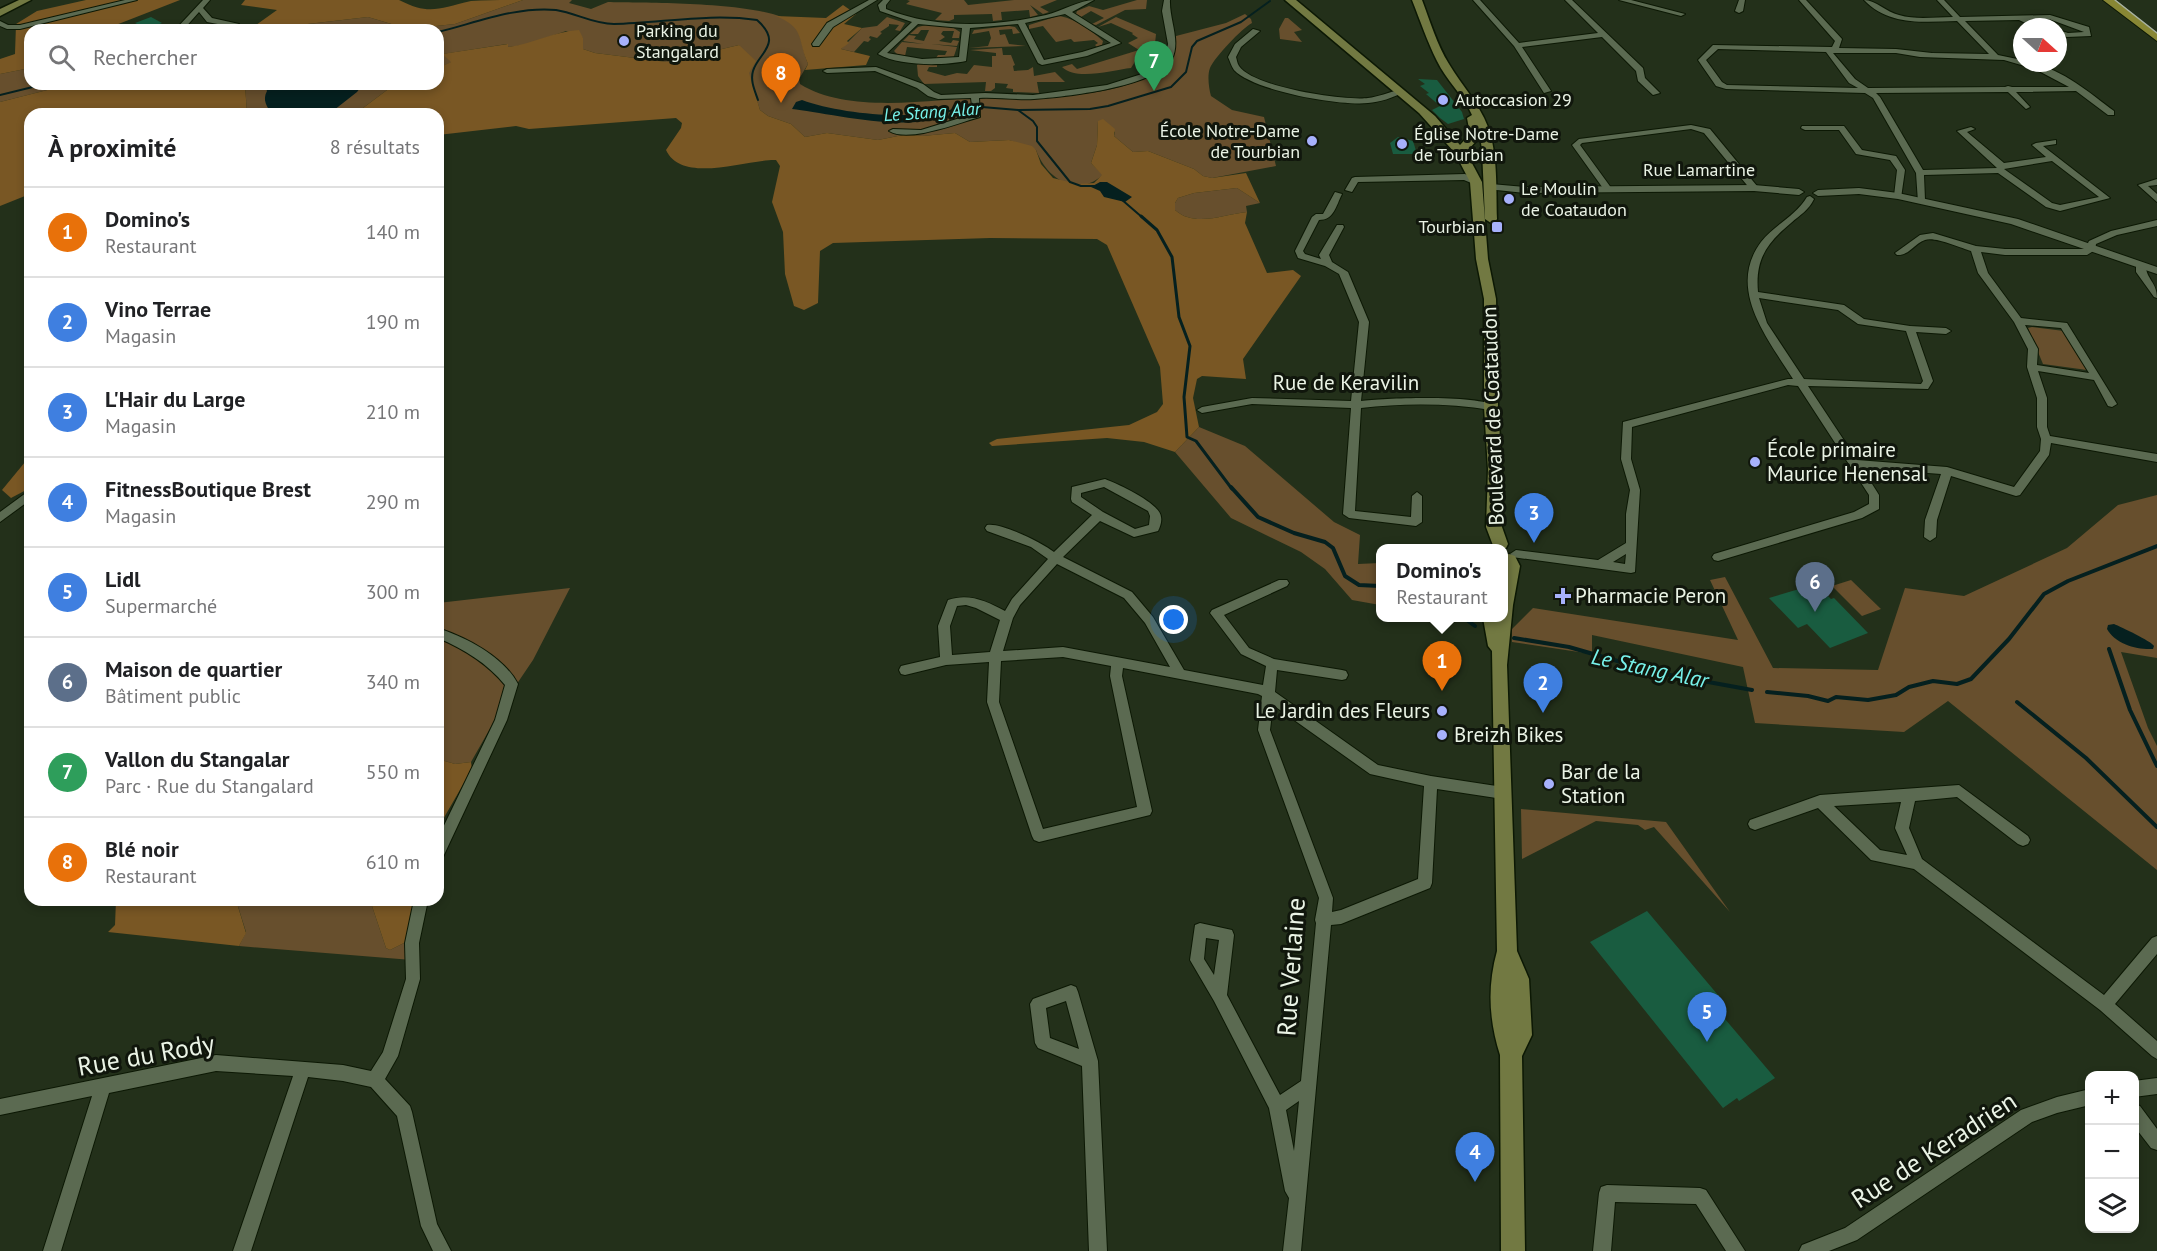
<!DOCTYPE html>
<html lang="fr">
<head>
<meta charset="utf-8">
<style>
	:root { --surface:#fff; --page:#f2f2f2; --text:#202124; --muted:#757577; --line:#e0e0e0; --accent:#0b8043 }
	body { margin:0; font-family:"PT Sans",sans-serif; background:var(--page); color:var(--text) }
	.controls { position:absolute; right:18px; bottom:18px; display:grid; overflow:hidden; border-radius:12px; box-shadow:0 3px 9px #0003 }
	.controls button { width:54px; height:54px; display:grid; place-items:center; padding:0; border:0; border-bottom:2px solid var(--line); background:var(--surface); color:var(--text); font:30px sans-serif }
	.compass { position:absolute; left:2013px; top:18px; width:54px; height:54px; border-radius:50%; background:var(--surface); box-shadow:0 3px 9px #0003; rotate:111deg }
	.you { position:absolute; left:1174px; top:620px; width:21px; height:21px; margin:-15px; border:4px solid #fff; border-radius:50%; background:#1a73e8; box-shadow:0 0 0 9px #1a73e833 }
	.badge { display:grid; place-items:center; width:39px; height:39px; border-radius:50%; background:var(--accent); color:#fff; font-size:20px; font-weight:700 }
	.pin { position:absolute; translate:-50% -50px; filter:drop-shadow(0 2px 3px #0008) }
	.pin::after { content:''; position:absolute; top:32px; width:21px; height:18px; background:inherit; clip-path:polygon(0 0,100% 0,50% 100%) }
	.popup { position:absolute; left:1376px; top:544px; width:132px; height:78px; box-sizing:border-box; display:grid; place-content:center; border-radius:12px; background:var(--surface); filter:drop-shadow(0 2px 4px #0005); font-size:20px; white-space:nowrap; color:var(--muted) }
	.popup b { font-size:22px; color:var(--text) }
	.popup::after { content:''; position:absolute; left:50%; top:100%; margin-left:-12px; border:12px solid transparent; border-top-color:var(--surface) }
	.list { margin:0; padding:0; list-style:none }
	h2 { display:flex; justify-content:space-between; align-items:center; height:78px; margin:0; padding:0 24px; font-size:26px }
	h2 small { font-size:20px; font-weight:400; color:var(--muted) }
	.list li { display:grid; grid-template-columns:39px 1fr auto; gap:18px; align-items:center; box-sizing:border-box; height:90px; padding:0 24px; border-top:2px solid var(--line) }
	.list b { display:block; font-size:22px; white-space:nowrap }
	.list p { margin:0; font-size:20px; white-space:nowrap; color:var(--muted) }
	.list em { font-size:20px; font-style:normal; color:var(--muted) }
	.icon { flex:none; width:33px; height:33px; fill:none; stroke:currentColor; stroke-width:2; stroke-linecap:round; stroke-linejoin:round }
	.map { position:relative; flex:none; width:2157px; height:1251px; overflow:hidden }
	.search { position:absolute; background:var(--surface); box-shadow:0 3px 9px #0003; left:24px; top:24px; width:420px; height:66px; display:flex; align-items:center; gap:15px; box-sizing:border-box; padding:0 21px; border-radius:18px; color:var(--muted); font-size:22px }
	.panel { position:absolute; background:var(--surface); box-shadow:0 3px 9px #0003; left:24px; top:108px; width:420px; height:798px; border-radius:18px }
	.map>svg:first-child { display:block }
</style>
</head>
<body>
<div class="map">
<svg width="2157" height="1251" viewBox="0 0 2157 1251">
	<rect width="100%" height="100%" fill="#23301a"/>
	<g fill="#674f2d">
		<path d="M523,0H572L569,3L591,9L608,2C643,3 774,1 794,25C802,34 803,53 808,64L799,79L800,84C849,115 934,99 989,97C1040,95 1080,100 1130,84C1141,80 1155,76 1164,69C1175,60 1176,50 1176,36L1226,23L1245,14L1251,19L1252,23C1242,28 1214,58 1210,68C1207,76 1209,89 1211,96L1232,110L1264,117L1276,166L1212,178L1203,176L1194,169L1148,151L1133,152L1114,136L1115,132L1098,121L1097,145L1091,163L1103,175C1076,198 1047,179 1036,150L1009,140L970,142L955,133L922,136L908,134L878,140L827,133L805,137L791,124L768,116L760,110L739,45L667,62L595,53L583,49V38L566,31L525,45L507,47V44L443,54L452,62L438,68V30H256L368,17L408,29L455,24Z"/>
		<polygon points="907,0 964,0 968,5 1014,0 1057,0 1040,7 1049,12 1043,14 1030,5 1038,15 1030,17 1029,10 1001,12 1002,20 993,21 992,14 954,15 954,19 949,21 935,20 942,13 906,4 910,1"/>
		<polygon points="1137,0 1147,0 1146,9 1125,10 1096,25 1092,24 1104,18 1091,11 1081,17 1076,14 1077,11 1089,6 1103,10"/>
		<path d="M1058,16C1073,17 1092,31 1103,41L1102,45L1097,47L1095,45L1098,43L1094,40L1074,42L1071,39L1056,42L1043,26L1029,29V25Z"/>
		<polygon points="887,17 905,23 900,31 895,30 899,25 889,24 889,26 880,32 882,33 877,38 870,36 869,38 871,39 868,42 864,41 854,52 841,49 862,28 877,26"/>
		<path d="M1116,17L1156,34L1155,44L1165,45V52H1160L1153,62L1148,64L1136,60L1131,68C1113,70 1076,81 1062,67L1072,64L1077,69L1139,50L1128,43L1138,38L1132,34L1133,33L1111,23L1098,27Z"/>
		<polygon points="1285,18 1288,18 1302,30 1294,32 1302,42 1280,39 1279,29"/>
		<polygon points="926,25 952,27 960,32 959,38 952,38 954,31 943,31 941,34 945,37 939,41 951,43 953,40 959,41 957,46 931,44 957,47 953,59 936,58 938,55 945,55 947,51 907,47 905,56 897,54 894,51 902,42 924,44 903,41 909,35 916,36 914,39 924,41 929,30 921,30 918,34 910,34 918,27"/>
		<polygon points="1009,26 1015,27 1020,33 1013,34 1012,29 999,30 1000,35 1005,34 1009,44 1026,46 969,48 988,46 991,38 989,31 972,34 974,30"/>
		<polygon points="1002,48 1003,55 1011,55 1015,65 1013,66 1014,71 1028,70 1033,67 1034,76 1055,72 1065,82 1037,82 1039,93 1013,92 1013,89 1006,88 1008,84 995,83 995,88 991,91 985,91 986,82 924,84 918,76 917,65 919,63 937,65 937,67 929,67 927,71 945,76 957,73 967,74 974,65 992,67 992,56 996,56 996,53 970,50"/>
		<polygon points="30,68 30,84 71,84 0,102 0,74"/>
		<polygon points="245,84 405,84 387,90 355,114 247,114"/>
		<path d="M1237,188L1260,203L1246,206L1247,212C1224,214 1195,228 1175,210V203L1178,198L1194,193Z"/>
		<polygon points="2032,327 2064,331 2087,370 2043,364 2028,328"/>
		<polygon points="1199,427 1245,446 1334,522 1360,535 1358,564 1380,563 1380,605 1352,600 1325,569 1301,552 1231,518 1175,452"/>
		<polygon points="2157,495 2157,658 2121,652 2148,728 2157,746 2157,870 1948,701 1904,732 1755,723 1743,667 1592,635 1592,654 1512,642 1512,629 1533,608 1738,640 1710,580 1725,577 1773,668 1878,670 1905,588 1964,596 2067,548 2118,505"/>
		<polygon points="1851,580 1881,609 1862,616 1832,586"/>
		<polygon points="570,588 533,660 508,697 471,762 455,764 438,759 438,603"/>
		<polygon points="1521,809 1666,822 1730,912 1654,827 1645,830 1638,825 1596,821 1522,859"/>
		<polygon points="236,900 370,900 386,948 390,950 408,941 412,960 239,946 246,932"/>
	</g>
	<g fill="#795724">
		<polygon points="86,0 180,0 103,30 30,30 30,68 0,74 0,59 15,54 16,24 37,11"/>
		<path d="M245,0H399C430,16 439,8 471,1C487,0 507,0 523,0L455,24L408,29L368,17L256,30V25L277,10L241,5Z"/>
		<path d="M843,5L856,14L844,24L862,28L847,41L849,43L841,49L870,56L866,65L805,70L808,64C797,38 805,28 776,16L826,18Z"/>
		<path d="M579,30L583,38V49L595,53L667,62L739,45L756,61L749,73L760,110L768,116L791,124L805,137L827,133L878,140L908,134L922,136L955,133L970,142L1009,140L1032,146L1036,150L1041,164L1053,178L1077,184L1094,183L1102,175L1091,163L1097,145L1098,121L1103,119L1115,129L1114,136L1133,152L1148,151L1194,169L1203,176L1212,178L1246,173L1260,203L1237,188L1194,193L1178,198L1175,203V210C1195,228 1224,214 1247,212L1245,223L1267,273L1293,270L1301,276L1243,359L1246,379L1202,376L1197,379L1193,398L1199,427L1175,452L1144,442L1107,438L992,446L989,443L997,439L1129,425L1157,412L1163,404L1160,367L1107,245L1097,239L990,238L833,243L820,251L818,303L804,310L794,306L785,274L783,232L772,202L780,166L776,160C748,159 682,185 666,150L681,128L682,123L676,118L529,129L516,126L438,135V114H355L387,90L405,84H438V68L451,62L442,54L508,44V47C533,44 555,31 579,30Z"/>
		<polygon points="71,84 245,84 247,114 30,114 30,194 0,206 0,102"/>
		<polygon points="30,456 30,488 11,498 2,490"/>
		<polygon points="438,759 455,764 471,762 472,769 438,828"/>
		<polygon points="116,900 236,900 246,933 239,946 108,932 115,925"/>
		<polygon points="370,900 414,900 408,941 390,950 386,948"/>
	</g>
	<g fill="#05201f">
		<path d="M264,84H363L357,92L329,114H272C267,107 262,100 267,91Z"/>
		<path d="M802,100C838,113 902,120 939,111L941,108L946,109C926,138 825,112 792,109L796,102Z"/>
		<polygon points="1100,182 1107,182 1132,197 1125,202 1104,197 1100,191 1091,187"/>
		<path d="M2114,624C2121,627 2151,641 2154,646L2153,649C2137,650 2115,644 2107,629L2108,625Z"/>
	</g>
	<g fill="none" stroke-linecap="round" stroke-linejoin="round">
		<g stroke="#05201f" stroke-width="2">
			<path d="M438,32C475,23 517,6 556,10C576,13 593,24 614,24C662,23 709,13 757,20C784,44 758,53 753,71C750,81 755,91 758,100"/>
			<polyline points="0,95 45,84"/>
			<polyline points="1018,110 1033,121 1037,127 1037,141 1070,182 1081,186 1096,186"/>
			<polyline points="941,113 970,106 1018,110 1090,109 1108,106 1171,87 1186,72 1192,47 1197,41 1241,22 1270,1"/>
			<polyline points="1121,199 1143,218"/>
		</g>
		<polyline stroke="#05201f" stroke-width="3" points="1141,216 1157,230 1172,257 1179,317 1190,346 1184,397 1187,437 1196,441 1232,489"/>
		<g stroke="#05201f" stroke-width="4">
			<polyline points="1231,487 1258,517 1294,533 1325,542 1333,548 1345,576 1359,585 1380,586"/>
			<polyline points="1464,618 1475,626"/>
			<polyline points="1514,638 1569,647 1659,673 1752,690"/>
			<polyline points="2109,649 2130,710 2157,766"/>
			<polyline points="1767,692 1808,696 1828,701 1836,697 1868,700 1896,695 1909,687 1933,681 1957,684 1971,679 2009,639 2044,594 2068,581 2157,546"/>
			<polyline points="2017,702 2086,758 2157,827"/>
		</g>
	</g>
	<g fill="#195c40">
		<polygon points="151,17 162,23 147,29 135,23"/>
		<polygon points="1418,79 1437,80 1462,112 1464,119 1448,124 1440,118 1432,110 1440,106 1426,94 1429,93 1420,86 1425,84"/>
		<polygon points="1398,137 1413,141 1417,154 1393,154 1390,143"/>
		<polygon points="1816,584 1831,599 1834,598 1868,633 1830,648 1807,624 1798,628 1769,598"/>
		<polygon points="1647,911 1723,1001 1714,1006 1775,1078 1739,1101 1737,1098 1723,1108 1590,942"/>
	</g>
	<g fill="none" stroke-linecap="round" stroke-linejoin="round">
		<defs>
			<g id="minor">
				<polygon points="125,0 137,0 20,29 7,29 0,26 0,21 8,25 20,25"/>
				<polygon points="203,0 210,0 203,8 212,18 239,24 239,28 207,22 199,12 183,30 175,30"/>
				<polygon points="869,0 877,0 833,27 819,46 813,46 812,44 827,23"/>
				<path d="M883,0H890L886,5V9C935,29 994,27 1046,15C1062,11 1080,0 1094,0L1072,12L1121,43L1087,56L1042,65L1038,63L1018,24L970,28L966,61C942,66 899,66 878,54L912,22L880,11L878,5ZM1065,14L1111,43L1082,52L1044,60L1025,23ZM918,24L962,28L959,57L922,59L887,53Z"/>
				<path d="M1164,0H1170C1169,19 1181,41 1172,59C1157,87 1064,97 1034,99C1016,100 997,97 979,98L980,117C958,123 909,143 889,131L893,129L921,130L973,114L971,98L938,99L928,96L917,88L875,71L827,73L823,71L827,69L876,67L923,84L934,92L941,95L985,93L1033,95L1107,85L1145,73L1165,58L1168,44L1162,11Z"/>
				<polygon points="1473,0 1480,0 1519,43 1598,33 1565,0 1572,0 1643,68 1645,78 1660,93 1653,95 1638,81 1636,71 1602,37 1522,47 1551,91 1544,93 1514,46"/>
				<polygon points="1619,0 1631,0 1685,14 1681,16"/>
				<polygon points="1739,0 1745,0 1743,11 1739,13 1735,11"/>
				<path d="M1799,0H1806L1842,39L1839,48L1896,49L1932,53L1989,54L1957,21C1923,22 1889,26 1864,0C1876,0 1886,12 1899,15C1916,20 1935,17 1953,17L1937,0H1944L1960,17L2050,15L2089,27L2091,36L2067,37L2058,34V30L2068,33L2084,32L2049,19L2028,20L2045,27H2034L2019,20L1965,21L1998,55L2022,60V63C2056,63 2088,92 2114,111V115H2108L2076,91L2016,92L2030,107L2026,109L2008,92L1876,93L1880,97L1923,170L1997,168L1957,131L1971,127L1975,129L1967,132L2004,163L2046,157L2032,145L2036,143L2056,140V144L2043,146L2110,198L2060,211L2046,207L1998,173L1924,175L1925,200L1918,202L1916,173L1873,98L1865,93L1726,89L1716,86L1698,60L1713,45L1832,47L1835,41ZM1718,49L1826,52L1849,83L1858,88L1727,85L1722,82L1706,60ZM1833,53H1896L1920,57L2004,60L2035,69L2069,87H2012L2008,86L2005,87L1868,88L1855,79ZM2052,161L2099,197L2060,205L2052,203L2004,169Z"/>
				<path d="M1253,29L1260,31L1241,47L1236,57C1237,60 1237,63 1239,66C1253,87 1343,101 1368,98C1378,97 1389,92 1399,90L1403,92C1394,98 1379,102 1368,103C1339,106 1254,91 1234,70C1231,66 1230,61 1228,57L1235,44Z"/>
				<polygon points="1691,125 1710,129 1757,186 1757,190 1751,190 1704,133 1691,129 1582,143 1580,145 1612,189 1608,192 1605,191 1572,145 1579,139"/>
				<polygon points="1802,126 1844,126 1862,150 1896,156 1905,170 1901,198 1894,196 1897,170 1890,160 1856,154 1839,130 1805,130 1801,128"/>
				<polygon points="1465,174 1480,182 1476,185 1464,180 1358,182 1352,192 1345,190 1352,178 1355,177"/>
				<polygon points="2157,179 2157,185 2148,186 2157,194 2157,202 2138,185"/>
				<path d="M1335,192L1342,194C1336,206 1334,220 1319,220L1303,251L1305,254L1321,259L1319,255L1337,225H1343L1344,227L1329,255L1332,262L1348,272L1369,322L1361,401C1384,398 1482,394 1496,407L1491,410C1449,403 1403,403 1361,408L1355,511L1411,517L1412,496L1417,492L1422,496V522L1416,526L1349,518L1343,514L1351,408L1252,404L1202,413L1197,410L1202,407L1252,398L1351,401L1359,322L1339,274L1325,266L1298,258L1295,251L1312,217L1316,214H1323Z"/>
				<path d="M1810,196L1814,199C1809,210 1800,215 1791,223C1767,243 1755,259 1758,292L1844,305L1864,319L1910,326L1946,328L1951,331L1946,334L1916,332L1933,381L1928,389L1808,386L1857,460L1947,467L2014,487L2040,451L2041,439L2037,427V398L2027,367L2028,349L2014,322L1978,273L1971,251C1961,248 1934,236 1925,240C1915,243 1909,256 1897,255L1895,253L1920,235L1933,233L1976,246L2005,249H2085L2089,241L2111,231L2157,220V226L2117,235L2096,244L2095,250L2087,255H2005L1981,252L1988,273L2021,318L2067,323L2117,404L2112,407L2108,406L2094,380L2038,371L2047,398V427L2050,436L2157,454V462L2051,443L2049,455L2020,495L2016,496L1951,476L1937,520L1936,537L1930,541L1924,537L1925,520L1941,474L1862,468L1879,495V509L1862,518L1718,561L1714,560L1712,557L1714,554L1854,512L1869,504V495L1798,386L1788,385L1632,427L1631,459L1640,490L1635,572L1631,573L1512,557L1510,554L1516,550L1598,560L1626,543V514L1630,490L1621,459L1623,422L1788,379H1793C1768,339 1726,289 1761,242C1774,225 1796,216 1807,197ZM1759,298L1838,310L1858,324L1906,331L1923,381L1921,384L1804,379L1767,323ZM2025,325L2061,328L2089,373L2037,365L2038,349ZM1626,554L1625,564L1613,562Z"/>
				<path d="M2141,263L2146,266C2146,279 2157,282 2157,298L2154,297L2136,272V266Z"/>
				<path d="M1105,479C1118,484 1160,503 1161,517C1162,521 1160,527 1158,531L1134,537L1100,521L1063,557L1132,592L1153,617L1184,670L1263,685L1266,666L1241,654L1210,613L1212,610L1279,580H1287L1289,583L1287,586L1224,615L1249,648L1274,659L1342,670L1346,671L1348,675L1346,679L1342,680L1277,670L1275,692L1378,765L1431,776L1503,787L1508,789L1510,793L1508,797L1503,799L1437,789L1432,883L1430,888L1341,924L1331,925L1301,1251H1283L1289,1198L1285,1191L1269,1108L1214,1001L1190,960L1195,925L1200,923L1232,930L1234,935L1227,995L1280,1095L1301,1081L1316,923L1315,920L1319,898L1258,730L1262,696L1258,694L1123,668L1122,676L1152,811L1150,815L1039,842L1034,840L1032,836L987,702L989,662L946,665L905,675L901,674L899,670L901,666L905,665L940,657L938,626L948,600C969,593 986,601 1005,611L1012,599L1048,559L1031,547L987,531L985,528L987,525C1001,522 1042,543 1054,552L1092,515L1072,502L1071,499L1072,487ZM1104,487L1148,511L1150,516L1149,525L1135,529L1103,512L1081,497V493ZM1057,564L1124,598L1145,623L1170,667L1063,647L1003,651L1013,618L1020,605ZM966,605L976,608L1000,620L990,652L952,655L950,626L957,606ZM1063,657L1111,666L1110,676L1137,807L1043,829L999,702L1001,661ZM1273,705L1370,774L1424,786L1418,879L1341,910L1332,912L1333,898L1270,730ZM1206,938L1219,940L1214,975L1204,959ZM1299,1101L1294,1151L1286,1110Z"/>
				<polygon points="30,490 30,500 0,522 0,512"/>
				<path d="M438,628C467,638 503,656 518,684L507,720L443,857L438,859V838L495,720L505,685C487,663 464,649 438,638Z"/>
				<path d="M1959,785L2028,836L2030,840L2028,844L2023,846L2018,844L1957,797L1915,801L1909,828L1922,859L2104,995L2152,938L2157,936V954L2115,1004L2157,1041V1059L2152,1056L2100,1010L1914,869L1871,860L1818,808L1755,830L1750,828L1748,824L1750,820L1820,795ZM1901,802L1895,828L1907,855L1880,850L1834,806Z"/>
				<polygon points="414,900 428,900 419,943 420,979 398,1056 385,1079 410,1106 412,1112 437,1224 451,1251 433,1251 421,1226 397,1116 371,1087 343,1081 308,1077 251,1251 233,1251 293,1076 216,1071 109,1093 61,1251 43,1251 92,1096 0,1115 0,1099 216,1055 343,1065 371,1071 383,1052 406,979 405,943"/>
				<path d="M1071,985L1076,987L1078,992L1098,1061L1107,1251H1089L1082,1066L1038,1048L1035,1043L1030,1004L1033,999ZM1066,1001L1079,1049L1050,1038L1046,1008Z"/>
				<polygon points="2157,1078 2157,1094 2134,1097 2134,1081"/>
				<polygon points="2090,1089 2090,1105 2057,1113 2032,1122 1857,1240 1829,1251 1799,1251 1802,1245 1845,1228 2021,1110 2057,1097"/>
				<polygon points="2134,1104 2140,1106 2157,1129 2157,1150 2151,1148 2134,1126"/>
				<polygon points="1607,1185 1700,1188 1706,1190 1745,1251 1726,1251 1696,1204 1615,1202 1611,1251 1593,1251 1599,1193 1601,1187"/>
			</g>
			<g id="tertiary">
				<polygon points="1491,184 1525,187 1754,185 1799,189 1804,192 1799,195 1754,191 1525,193 1487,189 1486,187"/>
				<polygon points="1859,188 1898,193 2018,219 2157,267 2157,274 2011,224 1898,199 1859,194 1818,196 1813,193 1818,190"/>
			</g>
			<g id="secondary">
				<polygon points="19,0 31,0 0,16 0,9"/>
				<path d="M1285,0H1296L1435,116L1460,145L1470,134L1467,118L1472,115C1464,96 1446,80 1437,61C1427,41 1420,20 1412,0H1422C1430,21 1437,45 1449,64C1462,86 1479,103 1488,127C1498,155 1496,189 1497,219L1495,222L1491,223L1485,219L1482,149L1480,137L1466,152L1482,182L1488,259L1496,299L1498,407L1502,469V527L1508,544L1506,548H1494L1486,527L1488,469L1484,407V299L1476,259L1470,182L1455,153L1419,113Z"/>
				<path d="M1509,554L1515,556L1520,566L1513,605L1507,665L1517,951L1529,979L1532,1035L1522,1056L1525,1251H1501L1500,1055C1489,1020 1487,987 1497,951L1492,651L1488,646L1483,618H1504V556Z"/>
			</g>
			<polygon id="primary" points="2103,0 2115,0 2157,33 2157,41"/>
		</defs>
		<use href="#minor" stroke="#0c1804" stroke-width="2"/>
		<use href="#tertiary" stroke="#0c1804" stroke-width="2"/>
		<use href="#secondary" stroke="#0c1804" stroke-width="3"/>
		<use href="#primary" stroke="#0c1804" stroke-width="2"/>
		<use href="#minor" fill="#5b6a51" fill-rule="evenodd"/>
		<use href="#tertiary" fill="#5b6a51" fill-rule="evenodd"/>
		<use href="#secondary" fill="#727942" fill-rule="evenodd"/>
		<use href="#primary" fill="#888734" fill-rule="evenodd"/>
		<polyline stroke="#a8b2a1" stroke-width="1.5" points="2115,0 2157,33"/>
	</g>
	<g fill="#a7b1fc" stroke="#10160c" stroke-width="2">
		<circle cx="624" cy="41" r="6"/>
		<circle cx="1443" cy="100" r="6"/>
		<circle cx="1312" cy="141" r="6"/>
		<circle cx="1402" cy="144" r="6"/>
		<circle cx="1509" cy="199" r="6"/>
		<rect x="1491" y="221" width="12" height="12" rx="3"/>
		<circle cx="1755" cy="462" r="6"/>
		<path d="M1560 587h6v6h6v6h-6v6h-6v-6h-6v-6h6z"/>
		<circle cx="1442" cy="711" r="6"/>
		<circle cx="1442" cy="735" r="6"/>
		<circle cx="1549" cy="784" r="6"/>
	</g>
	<g text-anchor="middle" stroke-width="6" stroke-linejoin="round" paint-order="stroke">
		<g font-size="18" fill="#eaf3e5" stroke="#10160c" text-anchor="start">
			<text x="636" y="37">Parking du<tspan x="636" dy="21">Stangalard</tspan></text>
			<text x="1455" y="106">Autoccasion 29</text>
			<text x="1300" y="137" text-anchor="end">École Notre-Dame<tspan x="1300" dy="21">de Tourbian</tspan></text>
			<text x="1414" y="140">Église Notre-Dame<tspan x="1414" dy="21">de Tourbian</tspan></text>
			<text x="1521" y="195">Le Moulin<tspan x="1521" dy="21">de Coataudon</tspan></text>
			<text x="1485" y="233" text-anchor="end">Tourbian</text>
		</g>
		<g font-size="18" font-style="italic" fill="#77f2eb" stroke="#10160c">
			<text transform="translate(932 112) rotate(-4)" y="6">Le Stang Alar</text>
		</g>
		<g font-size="18" fill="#eaf3e5" stroke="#10160c">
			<text x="1699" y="176">Rue Lamartine</text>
		</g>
		<g font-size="21" fill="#eaf3e5" stroke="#10160c">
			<text x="1346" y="390">Rue de Keravilin</text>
			<text transform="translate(1493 416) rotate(-92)" y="7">Boulevard de Coataudon</text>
		</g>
		<g font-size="21" fill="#eaf3e5" stroke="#10160c" text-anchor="start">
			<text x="1767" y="457">École primaire<tspan x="1767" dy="24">Maurice Henensal</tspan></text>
			<text x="1575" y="603">Pharmacie Peron</text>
			<text x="1430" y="718" text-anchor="end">Le Jardin des Fleurs</text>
			<text x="1454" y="742">Breizh Bikes</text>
			<text x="1561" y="779">Bar de la<tspan x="1561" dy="24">Station</tspan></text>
		</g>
		<g font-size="22" font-style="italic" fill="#77f2eb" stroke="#10160c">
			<text transform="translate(1650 668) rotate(12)" y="8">Le Stang Alar</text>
		</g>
		<g font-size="26" fill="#eaf3e5" stroke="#10160c">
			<text transform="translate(1291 967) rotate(-86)" y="9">Rue Verlaine</text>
			<text transform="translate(146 1055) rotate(-10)" y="9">Rue du Rody</text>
			<text transform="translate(1934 1150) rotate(-33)" y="9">Rue de Keradrien</text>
		</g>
	</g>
</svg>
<div class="controls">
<button>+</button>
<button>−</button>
<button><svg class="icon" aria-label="layers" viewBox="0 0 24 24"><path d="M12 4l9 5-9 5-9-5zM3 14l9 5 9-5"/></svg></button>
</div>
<svg class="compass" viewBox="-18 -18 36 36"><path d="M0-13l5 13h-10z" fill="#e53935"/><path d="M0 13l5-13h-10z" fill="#757577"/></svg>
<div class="you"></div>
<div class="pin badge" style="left:1442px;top:691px;background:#e8710a">1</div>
<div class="popup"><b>Domino's</b>Restaurant</div>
<div class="pin badge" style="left:1543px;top:713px;background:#3f7fe0">2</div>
<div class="pin badge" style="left:1534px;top:543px;background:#3f7fe0">3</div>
<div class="pin badge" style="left:1475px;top:1182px;background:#3f7fe0">4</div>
<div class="pin badge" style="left:1707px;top:1042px;background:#3f7fe0">5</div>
<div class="pin badge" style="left:1815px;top:612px;background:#5c6f8a">6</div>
<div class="pin badge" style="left:1154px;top:91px;background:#2e9e5b">7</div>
<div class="pin badge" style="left:781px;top:103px;background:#e8710a">8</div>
<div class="search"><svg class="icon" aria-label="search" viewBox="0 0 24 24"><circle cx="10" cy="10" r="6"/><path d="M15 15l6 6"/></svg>Rechercher</div>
<section class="panel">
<h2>À proximité<small>8 résultats</small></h2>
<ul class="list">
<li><span class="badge" style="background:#e8710a">1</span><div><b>Domino's</b><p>Restaurant</p></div><em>140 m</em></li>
<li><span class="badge" style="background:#3f7fe0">2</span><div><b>Vino Terrae</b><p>Magasin</p></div><em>190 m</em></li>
<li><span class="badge" style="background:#3f7fe0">3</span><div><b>L'Hair du Large</b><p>Magasin</p></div><em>210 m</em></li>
<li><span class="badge" style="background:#3f7fe0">4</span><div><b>FitnessBoutique Brest</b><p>Magasin</p></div><em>290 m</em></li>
<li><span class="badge" style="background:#3f7fe0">5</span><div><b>Lidl</b><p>Supermarché</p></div><em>300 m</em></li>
<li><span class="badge" style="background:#5c6f8a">6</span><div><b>Maison de quartier</b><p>Bâtiment public</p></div><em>340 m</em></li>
<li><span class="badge" style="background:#2e9e5b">7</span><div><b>Vallon du Stangalar</b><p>Parc · Rue du Stangalard</p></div><em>550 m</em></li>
<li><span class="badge" style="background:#e8710a">8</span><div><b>Blé noir</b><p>Restaurant</p></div><em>610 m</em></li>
</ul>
</section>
</div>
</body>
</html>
